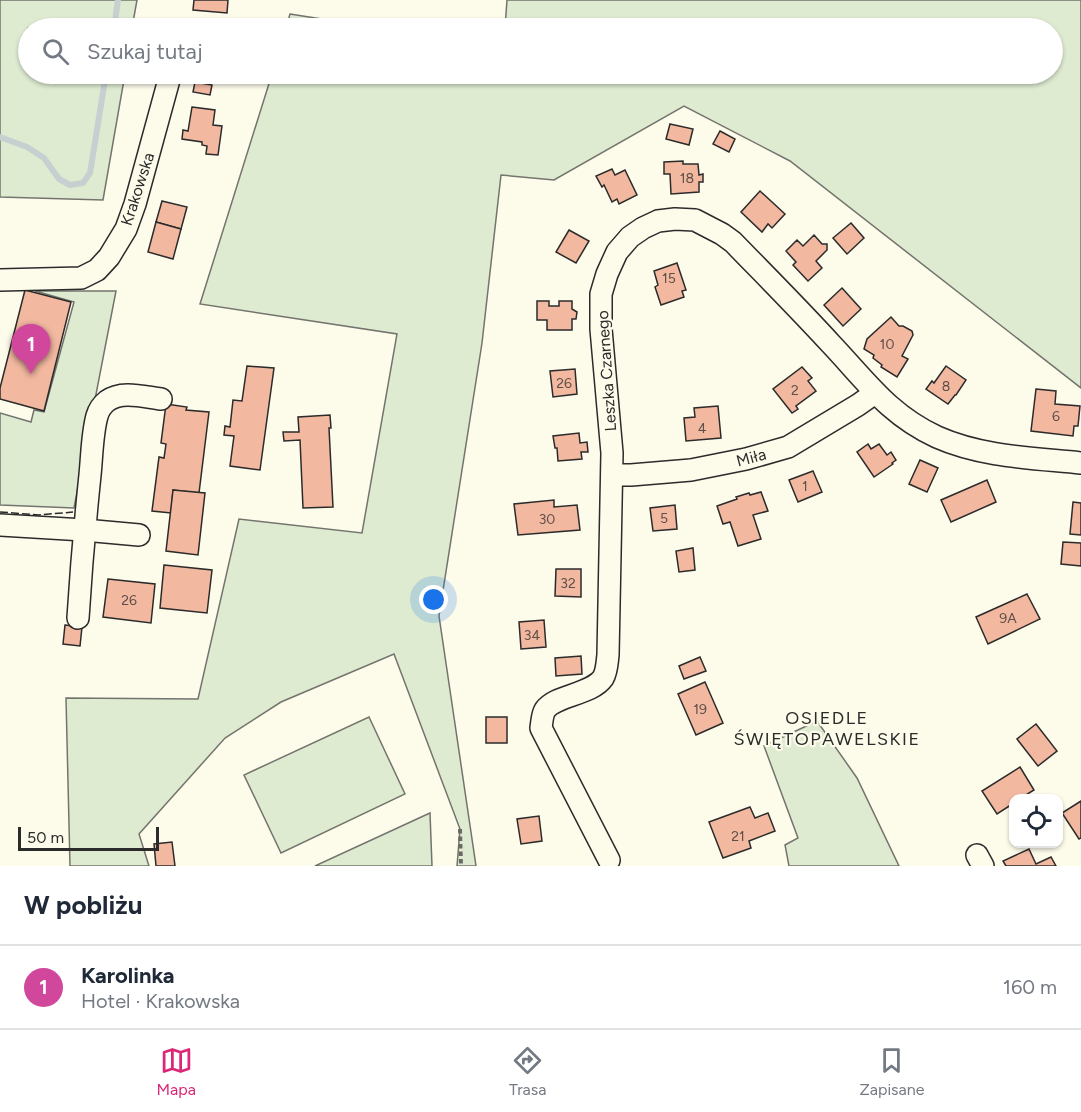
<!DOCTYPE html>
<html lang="pl">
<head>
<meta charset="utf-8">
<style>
	:root { --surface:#fff; --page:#f6f6f7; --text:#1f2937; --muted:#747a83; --line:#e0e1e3; --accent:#db2777 }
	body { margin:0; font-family:Figtree,sans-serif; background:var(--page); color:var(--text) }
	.controls { position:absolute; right:18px; bottom:18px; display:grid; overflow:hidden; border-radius:12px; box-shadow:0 2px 4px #0004 }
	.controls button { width:54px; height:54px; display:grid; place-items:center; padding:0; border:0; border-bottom:2px solid var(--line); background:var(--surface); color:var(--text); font:30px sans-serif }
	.scale { position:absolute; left:18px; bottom:15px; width:141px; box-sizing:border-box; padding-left:6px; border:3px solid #2b2b2b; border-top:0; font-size:16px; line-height:21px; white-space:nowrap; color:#2b2b2b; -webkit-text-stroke:4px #fdfbea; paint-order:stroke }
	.you { position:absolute; left:434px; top:600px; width:21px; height:21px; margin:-15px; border:4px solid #fff; border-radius:50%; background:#1a73e8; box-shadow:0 0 0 9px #1a73e833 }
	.badge { display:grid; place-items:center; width:39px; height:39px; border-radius:50%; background:var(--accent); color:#fff; font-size:20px; font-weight:700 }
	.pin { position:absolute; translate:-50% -50px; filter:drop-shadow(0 2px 3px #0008) }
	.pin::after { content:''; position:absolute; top:32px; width:21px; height:18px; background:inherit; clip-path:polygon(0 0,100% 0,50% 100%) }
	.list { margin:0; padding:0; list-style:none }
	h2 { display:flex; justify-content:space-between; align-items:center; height:78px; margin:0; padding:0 24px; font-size:26px }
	h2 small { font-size:20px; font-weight:400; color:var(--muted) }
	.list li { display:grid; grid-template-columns:39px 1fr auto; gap:18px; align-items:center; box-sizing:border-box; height:84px; padding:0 24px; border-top:2px solid var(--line) }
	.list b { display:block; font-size:22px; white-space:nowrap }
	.list p { margin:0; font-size:20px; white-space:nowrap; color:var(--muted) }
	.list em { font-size:20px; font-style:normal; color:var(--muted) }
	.icon { flex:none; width:33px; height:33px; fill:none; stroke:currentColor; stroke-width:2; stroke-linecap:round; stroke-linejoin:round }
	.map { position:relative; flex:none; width:1081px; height:866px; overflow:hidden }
	.search { position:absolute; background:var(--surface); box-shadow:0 2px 4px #0004; left:18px; right:18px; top:18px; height:66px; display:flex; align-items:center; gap:15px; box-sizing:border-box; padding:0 21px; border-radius:33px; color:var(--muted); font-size:22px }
	.sheet { height:162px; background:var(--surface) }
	nav { display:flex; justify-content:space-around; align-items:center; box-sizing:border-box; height:84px; border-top:2px solid var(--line); background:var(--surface); font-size:16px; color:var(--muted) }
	nav a { display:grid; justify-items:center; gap:3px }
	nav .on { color:var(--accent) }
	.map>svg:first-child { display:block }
</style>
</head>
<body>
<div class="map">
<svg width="1081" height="866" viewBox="0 0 1081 866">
	<rect width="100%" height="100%" fill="#fdfbea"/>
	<g fill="#deebd1" stroke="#74746e" stroke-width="1.5">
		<polygon points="0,0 137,0 132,28 28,28 28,74 125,74 103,200 0,197"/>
		<polygon points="507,0 1081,0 1081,388 790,161 684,106 554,180 501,175 482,343 439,616 476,866 457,866 460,829 394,654 281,702 225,738 139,834 149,866 70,866 66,698 198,699 239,519 362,533 397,334 200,304 272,74 1052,74 1052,28 505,28"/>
		<polygon points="290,14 379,28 286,28"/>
		<polygon points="35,291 116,291 74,508 0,505 0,413 31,422 34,410 44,412 74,302"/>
		<polygon points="369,717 405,794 281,853 244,775"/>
		<polygon points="817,721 857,778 899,866 789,866 785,845 798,838 764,746"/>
		<polygon points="430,813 432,866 315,866"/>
	</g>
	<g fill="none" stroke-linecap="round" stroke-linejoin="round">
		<g stroke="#c7d0d0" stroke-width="6">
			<polyline points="114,28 118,0"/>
			<polyline points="0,137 27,147 44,158 59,179 70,185 83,183 90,173 106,74"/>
		</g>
	</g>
	<g fill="#f2b8a0" stroke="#2b2b2b" stroke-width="1.5">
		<polygon points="194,0 228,0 227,13 193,10"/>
		<polygon points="179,74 199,74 198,82 178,78"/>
		<polygon points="195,82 212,85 210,95 193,92"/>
		<polygon points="192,107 215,110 213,125 222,126 218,155 206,154 207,146 202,145 202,142 182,139 183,130 188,131"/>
		<polygon points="670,124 693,129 689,145 666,139"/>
		<polygon points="720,131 735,139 729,152 713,144"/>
		<polygon points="683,161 683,164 698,164 699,175 703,174 703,182 699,182 699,192 671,194 670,174 664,174 664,162"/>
		<polygon points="612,169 615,175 625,170 637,195 619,204 617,199 612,202 604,185 602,187 596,176"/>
		<polygon points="760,191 785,214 772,228 768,224 762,232 741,212"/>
		<polygon points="162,201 187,207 181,229 156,222"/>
		<polygon points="156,222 181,229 173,259 148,252"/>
		<polygon points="851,223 864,238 847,254 833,238"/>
		<polygon points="569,230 589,241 576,263 556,252"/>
		<polygon points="814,235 822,244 827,244 827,250 816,261 822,268 808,281 793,265 796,262 786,251 797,240 803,246"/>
		<polygon points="677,263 686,290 682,291 684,297 661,305 655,287 658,285 654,271"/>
		<polygon points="842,288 861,309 843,326 824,305"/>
		<polygon points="25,290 71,302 44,411 0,399 0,388"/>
		<polygon points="537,301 549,301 549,306 559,306 559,301 572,301 572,309 577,312 576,319 572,319 572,330 547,330 547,320 537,320"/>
		<polygon points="891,317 899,326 903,326 912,331 913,335 902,356 908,359 897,377 881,367 882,365 873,358 874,355 864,349 867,339"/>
		<polygon points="247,366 274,368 260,470 230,466 234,436 224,435 225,426 230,427 233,400 242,401"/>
		<polygon points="946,366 966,380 956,395 955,395 948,404 926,389 932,381 934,383"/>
		<polygon points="802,367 812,378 808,381 816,391 796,406 798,409 792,413 773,389"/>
		<polygon points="575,369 577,394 553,397 550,371"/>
		<polygon points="1036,389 1056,391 1055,404 1080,406 1078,426 1074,426 1073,436 1031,431"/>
		<polygon points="166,404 187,407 186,410 209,412 199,493 173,490 171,513 152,511 159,457 164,458 166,444 161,443"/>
		<polygon points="718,406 721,438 686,441 684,418 695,417 694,408"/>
		<polygon points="330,415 331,428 329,428 333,507 303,508 300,440 284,441 283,432 299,432 298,417"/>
		<polygon points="579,433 580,443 587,442 588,452 581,452 582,459 558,461 557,448 555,448 553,436"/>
		<polygon points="868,444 871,449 879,444 887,455 891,452 896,460 892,463 893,464 874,477 857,452"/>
		<polygon points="920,460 938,468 927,492 909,484"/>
		<polygon points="813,471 822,492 798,502 789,480"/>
		<polygon points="987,480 996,502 951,522 941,500"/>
		<polygon points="173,490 205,493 198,555 166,551"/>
		<polygon points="761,492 768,511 753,515 761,539 738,546 730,522 723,524 717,506 737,499 736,497 749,493 750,495"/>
		<polygon points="554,500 554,507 577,505 580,530 518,535 514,504"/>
		<polygon points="1073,502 1081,503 1081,535 1070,534"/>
		<polygon points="675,505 677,529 653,531 650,508"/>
		<polygon points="1063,542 1081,543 1081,566 1061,564"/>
		<polygon points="693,548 695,570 679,572 676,551"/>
		<polygon points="164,565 212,570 207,613 160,608"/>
		<polygon points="556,569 581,569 581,597 555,596"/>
		<polygon points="108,579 155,584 151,623 103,617"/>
		<polygon points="1027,594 1040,619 988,644 976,617"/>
		<polygon points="544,620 546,647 521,649 519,622"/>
		<polygon points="65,625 82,627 80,646 63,644"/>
		<polygon points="581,656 582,674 556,676 555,658"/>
		<polygon points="700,657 706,671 684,679 679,666"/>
		<polygon points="705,682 723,723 696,735 678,694"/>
		<rect x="486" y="717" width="21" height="26"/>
		<polygon points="1036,724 1057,751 1038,766 1017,739"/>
		<polygon points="1020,767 1034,790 1021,798 1014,798 1014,803 997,814 982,791"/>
		<polygon points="1081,801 1081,838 1079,839 1062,813"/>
		<polygon points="750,807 755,818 768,813 775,831 749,841 751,848 723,858 709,822"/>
		<polygon points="539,816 542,841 521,844 517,819"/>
		<polygon points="172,842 175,866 156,866 154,844"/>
		<polygon points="1029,849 1036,864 1051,857 1056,866 1006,866 1003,861"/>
	</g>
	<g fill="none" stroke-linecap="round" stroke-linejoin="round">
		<defs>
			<g id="minor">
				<polyline points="0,280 81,278 97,270 109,257 126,229 135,204 170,76"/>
				<polyline points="612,475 631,475 691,470 746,459 788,447 858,405 875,393"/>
				<polyline points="0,525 84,530 139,535"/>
				<path d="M78,618C81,570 85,523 90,475C92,456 92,434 97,416C99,409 102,405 107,401C122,390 144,397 161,399"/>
				<polyline points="977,855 983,866"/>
				<path d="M609,860L541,728C542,722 542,715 545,710C555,695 591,695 603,678C607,671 607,663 608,655L612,453L601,329V294L607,274L617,252L630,237L643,228L658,221L675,219L695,220L722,234L733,242C766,276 799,309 831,344C866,381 889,415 937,437C982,457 1033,458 1081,463"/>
			</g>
		</defs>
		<use href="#minor" stroke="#2b2b2b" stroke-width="24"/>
		<polyline stroke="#6a6964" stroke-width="4" stroke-dasharray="4.5 3" stroke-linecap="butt" points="460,829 461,866"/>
		<use href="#minor" stroke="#fdfbea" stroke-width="21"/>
		<polyline stroke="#2b2b2b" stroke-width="1.5" stroke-dasharray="8 3" stroke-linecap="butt" points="0,512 39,515 73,512"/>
	</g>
	<g text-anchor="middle" stroke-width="4.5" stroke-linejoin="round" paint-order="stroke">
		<g font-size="14" fill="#5d4e48">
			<text x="687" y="183">18</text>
			<text x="669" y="283">15</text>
			<text x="887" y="349">10</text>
			<text x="564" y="388">26</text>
			<text x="946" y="391">8</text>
			<text x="795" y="395">2</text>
			<text x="1056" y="421">6</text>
			<text x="702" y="433">4</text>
			<text x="805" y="491">1</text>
			<text x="664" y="523">5</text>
			<text x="547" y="524">30</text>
			<text x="568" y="588">32</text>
			<text x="129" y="605">26</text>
			<text x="1008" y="623">9A</text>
			<text x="532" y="640">34</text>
			<text x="700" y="714">19</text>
			<text x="738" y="841">21</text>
		</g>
		<g font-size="16" fill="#2b2b2b" stroke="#fdfbea">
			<text transform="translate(137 189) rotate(-72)" y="6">Krakowska</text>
			<text transform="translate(606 371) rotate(-94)" y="6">Leszka Czarnego</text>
			<text transform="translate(751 457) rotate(-15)" y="6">Miła</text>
		</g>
		<g font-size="18" letter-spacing="1.5" fill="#2b2b2b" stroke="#fdfbea">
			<text x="827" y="724">OSIEDLE<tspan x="827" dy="21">ŚWIĘTOPAWELSKIE</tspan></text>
		</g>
	</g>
</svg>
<div class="controls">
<button><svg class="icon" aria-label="locate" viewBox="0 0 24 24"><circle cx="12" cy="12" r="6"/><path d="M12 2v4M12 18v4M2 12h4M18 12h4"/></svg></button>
</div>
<div class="scale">50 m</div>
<div class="you"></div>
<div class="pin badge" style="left:31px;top:374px;background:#d1479c">1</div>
<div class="search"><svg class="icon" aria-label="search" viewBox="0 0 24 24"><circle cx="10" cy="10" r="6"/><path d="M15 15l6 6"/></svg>Szukaj tutaj</div>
</div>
<section class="sheet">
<h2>W pobliżu<small></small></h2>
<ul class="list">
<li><span class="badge" style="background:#d1479c">1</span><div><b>Karolinka</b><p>Hotel · Krakowska</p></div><em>160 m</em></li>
</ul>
</section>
<nav>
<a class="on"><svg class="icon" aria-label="map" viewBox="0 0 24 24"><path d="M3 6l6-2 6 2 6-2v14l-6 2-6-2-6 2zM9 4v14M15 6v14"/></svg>Mapa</a>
<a><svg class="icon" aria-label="directions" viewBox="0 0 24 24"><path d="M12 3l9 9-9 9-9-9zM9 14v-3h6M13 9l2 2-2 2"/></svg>Trasa</a>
<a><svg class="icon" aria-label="saved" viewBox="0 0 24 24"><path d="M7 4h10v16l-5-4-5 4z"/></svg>Zapisane</a>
</nav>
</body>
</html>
